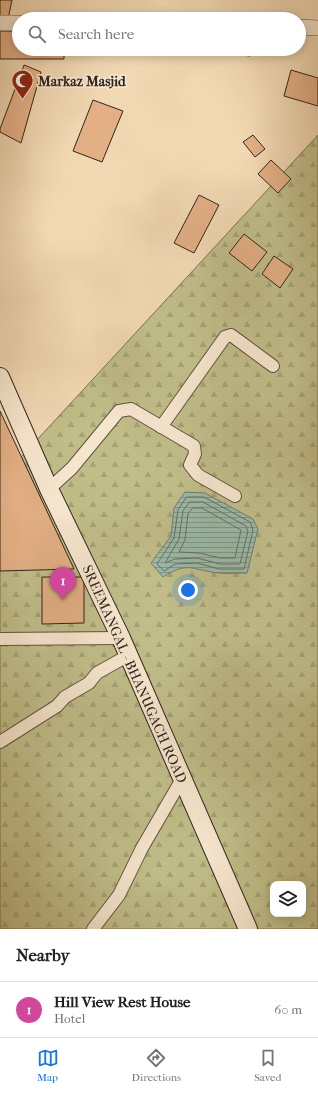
<!DOCTYPE html>
<html lang="en">
<head>
<meta charset="utf-8">
<style>
	:root { --surface:#fff; --page:#f2f2f2; --text:#202124; --muted:#757577; --line:#e0e0e0; --accent:#1a73e8 }
	body { margin:0; font-family:"IM FELL French Canon",serif; background:var(--page); color:var(--text) }
	.controls { position:absolute; right:12px; bottom:12px; display:grid; overflow:hidden; border-radius:8px; box-shadow:0 2px 10px #0003 }
	.controls button { width:36px; height:36px; display:grid; place-items:center; padding:0; border:0; border-bottom:1px solid var(--line); background:var(--surface); color:var(--text); font:20px sans-serif }
	.you { position:absolute; left:188px; top:590px; width:14px; height:14px; margin:-10px; border:3px solid #fff; border-radius:50%; background:#1a73e8; box-shadow:0 0 0 6px #1a73e833 }
	.badge { display:grid; place-items:center; width:26px; height:26px; border-radius:50%; background:var(--accent); color:#fff; font-size:13px; font-weight:700 }
	.pin { position:absolute; translate:-50% -33px; filter:drop-shadow(0 1px 2px #0008) }
	.pin::after { content:''; position:absolute; top:21px; width:14px; height:12px; background:inherit; clip-path:polygon(0 0,100% 0,50% 100%) }
	.list { margin:0; padding:0; list-style:none }
	h2 { display:flex; justify-content:space-between; align-items:center; height:52px; margin:0; padding:0 16px; font-size:17px }
	h2 small { font-size:13px; font-weight:400; color:var(--muted) }
	.list li { display:grid; grid-template-columns:26px 1fr auto; gap:12px; align-items:center; box-sizing:border-box; height:56px; padding:0 16px; border-top:1px solid var(--line) }
	.list b { display:block; font-size:15px; white-space:nowrap }
	.list p { margin:0; font-size:13px; white-space:nowrap; color:var(--muted) }
	.list em { font-size:13px; font-style:normal; color:var(--muted) }
	.icon { flex:none; width:22px; height:22px; fill:none; stroke:currentColor; stroke-width:2; stroke-linecap:round; stroke-linejoin:round }
	.map { position:relative; flex:none; width:318px; height:929px; overflow:hidden }
	.search { position:absolute; background:var(--surface); box-shadow:0 2px 10px #0003; left:12px; right:12px; top:12px; height:44px; display:flex; align-items:center; gap:10px; box-sizing:border-box; padding:0 14px; border-radius:22px; color:var(--muted); font-size:15px }
	.sheet { height:108px; background:var(--surface) }
	nav { display:flex; justify-content:space-around; align-items:center; box-sizing:border-box; height:56px; border-top:1px solid var(--line); background:var(--surface); font-size:11px; color:var(--muted) }
	nav a { display:grid; justify-items:center; gap:2px }
	nav .on { color:var(--accent) }
	.map>svg:first-child { display:block }
</style>
</head>
<body>
<div class="map">
<svg width="318" height="929" viewBox="0 0 318 929">
	<defs>
		<pattern id="forest-firs" width="22" height="20" patternUnits="userSpaceOnUse"><rect width="22" height="20" fill="#c0bd89"/><path d="M5 1l3.5 6h-7zM16 11l3.5 6h-7z" fill="#a5a276"/></pattern>
		<pattern id="water-rules" width="6" height="5" patternUnits="userSpaceOnUse"><rect width="6" height="5" fill="#9bbaa9"/><path d="M0 2.5h6" fill="none" stroke="#7f9789"/></pattern>
	</defs>
	<rect width="100%" height="100%" fill="#f1d8b3"/>
	<filter id="stains"><feTurbulence type="fractalNoise" baseFrequency=".005" numOctaves="4"/><feColorMatrix values="0 0 0 0 .2 0 0 0 0 .09 0 0 0 0 .02 0 0 0 .5 -.17"/></filter>
	<radialGradient id="worn" r=".72"><stop offset=".6" stop-color="#630" stop-opacity="0"/><stop offset="1" stop-color="#630" stop-opacity=".3"/></radialGradient>
	<path fill="url(#forest-firs)" stroke="#787254" fill-rule="evenodd" d="M318,135V929H0V480ZM273,884H303V914H273Z"/>
	<path fill="url(#water-rules)" stroke="#717f71" d="M185,492L205,493L253,519L258,529L247,573C238,573 228,574 219,573C194,571 189,560 163,577L151,563L171,536L174,508Z"/>
	<g fill="none" stroke-linecap="round" stroke-linejoin="round">
		<g stroke="#667064" stroke-width="1">
			<polygon points="187,497 204,497 250,522 253,530 244,569 219,569 197,563 175,564 164,571 157,564 174,538 178,510"/>
			<polygon points="190,502 203,502 246,526 248,531 240,564 220,564 197,558 175,559 165,563 179,539 183,511"/>
			<polygon points="193,508 202,508 241,530 235,558 220,558 199,553 179,552 185,540 188,514"/>
		</g>
	</g>
	<g fill="#e3af85" stroke="#31261e">
		<polygon points="0,0 12,0 8,19 0,17"/>
		<polygon points="0,31 19,31 19,49 64,49 64,59 0,59"/>
		<polygon points="173,49 197,49 197,52"/>
		<polygon points="219,49 252,49 250,56 218,52"/>
		<polygon points="24,65 41,72 21,143 0,132 0,129"/>
		<polygon points="291,70 318,78 318,106 284,96"/>
		<polygon points="93,100 123,111 102,162 73,151"/>
		<polygon points="253,135 265,149 255,157 243,142"/>
		<polygon points="271,160 291,179 278,193 258,174"/>
		<polygon points="199,195 219,205 194,253 174,243"/>
		<polygon points="244,234 267,252 252,271 229,253"/>
		<polygon points="274,256 293,269 280,288 262,274"/>
		<polygon points="0,411 74,569 0,571"/>
		<polygon points="42,577 84,577 84,623 42,624"/>
	</g>
	<g fill="none" stroke-linecap="round" stroke-linejoin="round">
		<defs>
			<g id="minor">
				<polyline points="161,427 225,337 231,335 273,366"/>
				<polyline points="49,489 72,468 119,411 131,409 194,446 195,454 190,465 198,475 235,496"/>
				<polyline points="0,639 121,638"/>
				<polyline points="0,742 57,706 65,697 89,683 97,673 129,655"/>
				<polyline points="93,929 119,895 142,848 182,779"/>
			</g>
			<g id="tertiary">
				<polyline points="0,23 19,23"/>
				<polyline points="299,27 318,28"/>
			</g>
			<polyline id="secondary" points="0,377 49,489 121,638 248,929"/>
		</defs>
		<use href="#minor" stroke="#615243" stroke-width="14"/>
		<use href="#tertiary" stroke="#615243" stroke-width="16"/>
		<use href="#secondary" stroke="#31261e" stroke-width="20"/>
		<use href="#minor" stroke="#f6e6ce" stroke-width="12"/>
		<use href="#tertiary" stroke="#f6e6ce" stroke-width="15"/>
		<use href="#secondary" stroke="#f6e6ce" stroke-width="18"/>
	</g>
	<defs>
		<symbol id="mosque-pin" viewBox="-11 -11 22 30"><path d="M0 17L-7.5 6A9.5 9.5 0 1 1 7.5 6Z" fill="#8f2418" stroke="#f6e6ce"/><path d="M3.5-4.9A6 6 0 1 0 3.5 4.9A5 5 0 1 1 3.5-4.9Z" fill="#fff"/></symbol>
	</defs>
	<g fill-rule="evenodd">
		<use href="#mosque-pin" x="10" y="68" width="25" height="34"/>
	</g>
	<g text-anchor="middle" stroke-width="3.5" stroke-linejoin="round" paint-order="stroke">
		<g font-size="14" font-weight="bold" fill="#31261e" stroke="#f6e6ce" text-anchor="start">
			<text x="38" y="86">Markaz Masjid</text>
		</g>
		<g font-size="14" fill="#31261e" stroke="#f6e6ce">
			<text transform="translate(135 674) rotate(66)" y="5">SREEMANGAL - BHANUGACH ROAD</text>
		</g>
	</g>
	<rect width="100%" height="100%" filter="url(#stains)"/>
	<rect width="100%" height="100%" fill="url(#worn)"/>
</svg>
<div class="controls">
<button><svg class="icon" aria-label="layers" viewBox="0 0 24 24"><path d="M12 4l9 5-9 5-9-5zM3 14l9 5 9-5"/></svg></button>
</div>
<div class="you"></div>
<div class="pin badge" style="left:63px;top:600px;background:#d1479c">1</div>
<div class="search"><svg class="icon" aria-label="search" viewBox="0 0 24 24"><circle cx="10" cy="10" r="6"/><path d="M15 15l6 6"/></svg>Search here</div>
</div>
<section class="sheet">
<h2>Nearby<small></small></h2>
<ul class="list">
<li><span class="badge" style="background:#d1479c">1</span><div><b>Hill View Rest House</b><p>Hotel</p></div><em>60 m</em></li>
</ul>
</section>
<nav>
<a class="on"><svg class="icon" aria-label="map" viewBox="0 0 24 24"><path d="M3 6l6-2 6 2 6-2v14l-6 2-6-2-6 2zM9 4v14M15 6v14"/></svg>Map</a>
<a><svg class="icon" aria-label="directions" viewBox="0 0 24 24"><path d="M12 3l9 9-9 9-9-9zM9 14v-3h6M13 9l2 2-2 2"/></svg>Directions</a>
<a><svg class="icon" aria-label="saved" viewBox="0 0 24 24"><path d="M7 4h10v16l-5-4-5 4z"/></svg>Saved</a>
</nav>
</body>
</html>
